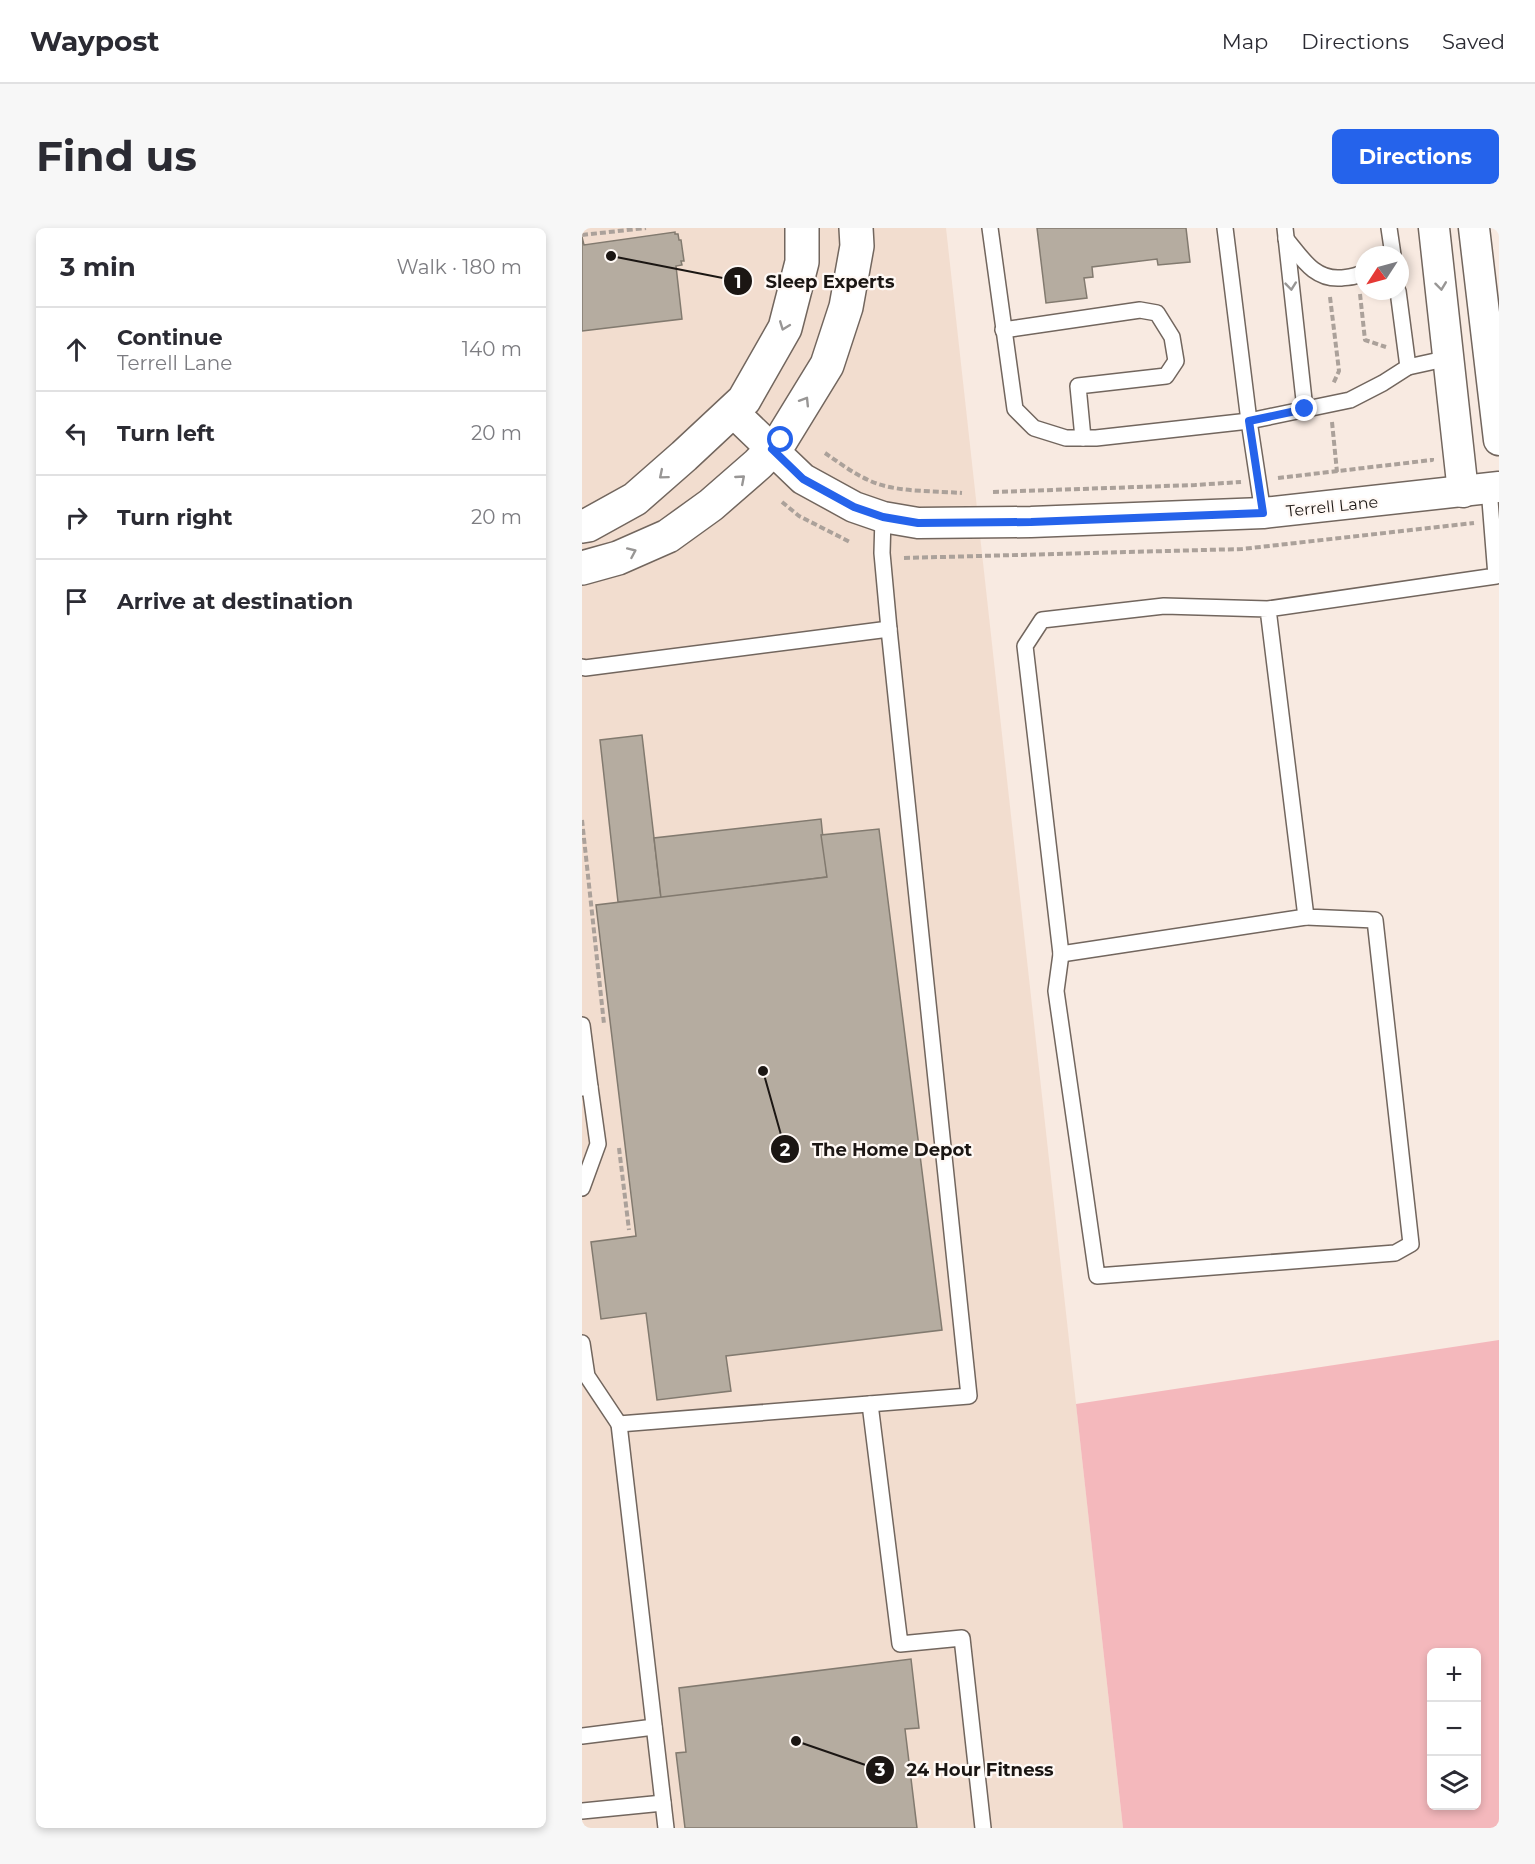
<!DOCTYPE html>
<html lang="en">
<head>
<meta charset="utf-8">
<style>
	:root { --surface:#fff; --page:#f7f7f7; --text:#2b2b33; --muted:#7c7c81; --line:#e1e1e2; --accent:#2563eb }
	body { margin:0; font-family:Montserrat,sans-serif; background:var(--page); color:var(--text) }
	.controls { position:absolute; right:18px; bottom:18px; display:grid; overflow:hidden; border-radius:9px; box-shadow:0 3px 9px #0003 }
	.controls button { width:54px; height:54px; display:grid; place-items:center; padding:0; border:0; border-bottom:2px solid var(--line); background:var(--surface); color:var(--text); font:30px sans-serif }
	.compass { position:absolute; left:773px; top:18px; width:54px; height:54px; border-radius:50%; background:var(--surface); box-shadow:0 3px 9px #0003; rotate:234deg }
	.stop { position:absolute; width:18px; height:18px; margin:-14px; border:4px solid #2563eb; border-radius:50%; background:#fff }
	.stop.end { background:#2563eb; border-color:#fff; box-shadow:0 2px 6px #0008 }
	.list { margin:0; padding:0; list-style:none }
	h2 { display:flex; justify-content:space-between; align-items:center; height:78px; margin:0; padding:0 24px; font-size:26px }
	h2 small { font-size:20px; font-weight:400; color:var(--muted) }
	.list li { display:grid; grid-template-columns:39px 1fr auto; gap:18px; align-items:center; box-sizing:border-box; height:84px; padding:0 24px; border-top:2px solid var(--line) }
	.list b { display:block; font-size:22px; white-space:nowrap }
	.list p { margin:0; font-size:20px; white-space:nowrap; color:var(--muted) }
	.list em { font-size:20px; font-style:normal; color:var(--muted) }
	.icon { flex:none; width:33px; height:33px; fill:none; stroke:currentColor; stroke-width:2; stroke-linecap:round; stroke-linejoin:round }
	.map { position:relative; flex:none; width:917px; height:1600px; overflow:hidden; border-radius:9px }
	header { display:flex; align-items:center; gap:36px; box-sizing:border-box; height:84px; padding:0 30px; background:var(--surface); border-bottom:2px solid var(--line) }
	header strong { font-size:28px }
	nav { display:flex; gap:33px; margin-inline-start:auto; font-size:21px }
	.intro { display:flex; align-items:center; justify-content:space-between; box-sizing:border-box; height:144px; padding:0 36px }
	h1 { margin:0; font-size:42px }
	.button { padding:15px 27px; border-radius:9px; background:var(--accent); color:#fff; font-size:21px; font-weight:700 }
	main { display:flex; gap:36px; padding:0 36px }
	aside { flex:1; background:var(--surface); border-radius:9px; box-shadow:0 3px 9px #0003 }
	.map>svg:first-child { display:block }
</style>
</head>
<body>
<header>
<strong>Waypost</strong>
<nav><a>Map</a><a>Directions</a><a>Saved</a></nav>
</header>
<div class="intro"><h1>Find us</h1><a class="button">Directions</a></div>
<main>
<aside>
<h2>3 min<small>Walk · 180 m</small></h2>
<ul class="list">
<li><svg class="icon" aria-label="ahead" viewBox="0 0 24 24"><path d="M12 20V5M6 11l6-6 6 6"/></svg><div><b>Continue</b><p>Terrell Lane</p></div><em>140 m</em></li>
<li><svg class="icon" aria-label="left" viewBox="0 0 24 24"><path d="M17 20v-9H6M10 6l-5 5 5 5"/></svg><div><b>Turn left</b></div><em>20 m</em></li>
<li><svg class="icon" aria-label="right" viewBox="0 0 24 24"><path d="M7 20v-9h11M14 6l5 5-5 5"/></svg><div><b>Turn right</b></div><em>20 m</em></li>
<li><svg class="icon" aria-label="arrive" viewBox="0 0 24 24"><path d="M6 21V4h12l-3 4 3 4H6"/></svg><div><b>Arrive at destination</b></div></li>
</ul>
</aside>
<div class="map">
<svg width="917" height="1600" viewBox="0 0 917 1600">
	<rect width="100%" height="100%" fill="#f8eae1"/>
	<polygon fill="#f2ddcf" points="0,0 364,0 541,1600 0,1600"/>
	<path fill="#f4b8bc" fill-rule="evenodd" d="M917,1112V1600H541L494,1176ZM850,1424H894V1578H850Z"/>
	<g fill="#b5aca0" stroke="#827a6f" stroke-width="1.5">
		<polygon points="455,0 604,0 608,34 576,37 575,31 510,39 511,49 502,50 505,70 464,75"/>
		<polygon points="93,4 93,6 96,6 97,12 99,12 102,33 99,33 100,37 94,38 100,91 0,103 0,9 2,17"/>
		<polygon points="60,507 79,670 36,674 18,512"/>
		<polygon points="239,591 245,649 79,670 72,610"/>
		<polygon points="297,601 360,1102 144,1128 149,1163 75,1172 64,1085 19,1091 9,1014 54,1008 14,677 245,649 239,607"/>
		<polygon points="329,1431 337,1500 323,1501 335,1600 103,1600 94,1525 104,1524 97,1460"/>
	</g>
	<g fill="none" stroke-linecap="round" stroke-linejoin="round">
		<defs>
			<g id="service">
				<polyline points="408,0 433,181 452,200 484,210 514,210 667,193 768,172 801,155 826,139 867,130"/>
				<polyline points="643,0 667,193 681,285"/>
				<polyline points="703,0 723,181"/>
				<polyline points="807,0 811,27"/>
				<path d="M704,11C720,30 732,52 759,50C768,49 774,49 782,44"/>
				<polyline points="816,63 826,139"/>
				<polyline points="421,102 558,82 575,85 590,109 594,133 584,148 496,158 501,210"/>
				<polyline points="686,381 724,689 793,692 829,1016 813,1025 515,1048 474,763 479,726 443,418 460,392 582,378 686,381 914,348 907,260"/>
				<polyline points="0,439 3,440 307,401"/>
				<polyline points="479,726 724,689"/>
				<polyline points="0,797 8,859 0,860"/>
				<polyline points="0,960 16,916 8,859"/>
				<polyline points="0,1115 5,1148 37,1196 387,1168 307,401 300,325 301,289"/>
				<polyline points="288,1176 318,1416 380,1410 401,1600"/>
				<polyline points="37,1196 84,1600"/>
				<polyline points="0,1508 72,1499"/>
				<polyline points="0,1583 81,1575"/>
			</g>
			<g id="minor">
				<polyline points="852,0 881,264"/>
				<polyline points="892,0 917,212"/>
				<polyline points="150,183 221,251 272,279 301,289 336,295 449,294 681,285 917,259"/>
			</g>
			<g id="tertiary">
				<polyline points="0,298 6,297 53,271 102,228 162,172 203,100 220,34 220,0"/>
				<polyline points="0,340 36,330 86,308 129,277 176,236 199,212 245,137 264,79 275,18 274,0"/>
			</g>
		</defs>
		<use href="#service" stroke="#72665e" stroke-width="18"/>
		<use href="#minor" stroke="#72665e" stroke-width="33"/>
		<use href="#tertiary" stroke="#72665e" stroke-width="36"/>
		<g stroke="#aba19a" stroke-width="4" stroke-dasharray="6 3" stroke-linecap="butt">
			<polyline points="0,7 64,0"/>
			<polyline points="778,66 783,112 804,119"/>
			<polyline points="748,69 757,143 751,156"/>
			<polyline points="750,194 755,244"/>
			<path d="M243,225C259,236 276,249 296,256C320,264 354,263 380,265"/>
			<polyline points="696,250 850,232 850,230"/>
			<polyline points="411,264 613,257 659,254"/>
			<polyline points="200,274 217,288 268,314"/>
			<polyline points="322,330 660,321 892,295"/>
			<polyline points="0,592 22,796"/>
			<polyline points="37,920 47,1002"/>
		</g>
		<use href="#service" stroke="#fff" stroke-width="15"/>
		<use href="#minor" stroke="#fff" stroke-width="30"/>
		<use href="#tertiary" stroke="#fff" stroke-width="33"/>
	</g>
	<defs><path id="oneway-chevron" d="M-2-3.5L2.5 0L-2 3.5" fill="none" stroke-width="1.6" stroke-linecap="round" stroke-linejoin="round" transform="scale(1.5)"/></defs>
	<g stroke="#989695">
		<use href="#oneway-chevron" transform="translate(709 58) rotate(84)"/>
		<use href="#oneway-chevron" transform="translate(859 58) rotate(83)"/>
		<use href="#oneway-chevron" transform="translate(202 98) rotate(111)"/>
		<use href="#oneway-chevron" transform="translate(223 173) rotate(-58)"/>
		<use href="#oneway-chevron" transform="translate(81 247) rotate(140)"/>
		<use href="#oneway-chevron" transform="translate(159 251) rotate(-41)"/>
		<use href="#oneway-chevron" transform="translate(50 324) rotate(-24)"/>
	</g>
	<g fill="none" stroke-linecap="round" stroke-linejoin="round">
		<polyline stroke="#2563eb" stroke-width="8" points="199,212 190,221 221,251 272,279 301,289 336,295 449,294 681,285 667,193 723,181"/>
	</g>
	<g text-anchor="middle" stroke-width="4.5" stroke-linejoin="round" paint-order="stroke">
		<g font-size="16" fill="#1b1613" stroke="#fff9f5">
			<text transform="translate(750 278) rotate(-6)" y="6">Terrell Lane</text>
		</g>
	</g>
	<path fill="none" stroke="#1b1613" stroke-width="2" d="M29 28L156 53M181 843L203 921M214 1513L298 1542"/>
	<g fill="#1b1613" stroke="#fff9f5" stroke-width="2">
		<circle cx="29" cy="28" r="6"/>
		<circle cx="181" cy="843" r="6"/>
		<circle cx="214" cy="1513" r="6"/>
		<circle cx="156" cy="53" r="15"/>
		<circle cx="203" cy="921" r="15"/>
		<circle cx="298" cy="1542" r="15"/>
	</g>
	<g font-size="18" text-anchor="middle" font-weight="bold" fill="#fff">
		<text x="156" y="60">1</text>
		<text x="203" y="928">2</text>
		<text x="298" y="1548">3</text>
	</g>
	<g font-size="18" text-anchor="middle" font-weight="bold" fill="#1b1613" stroke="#fff9f5" stroke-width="4.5" stroke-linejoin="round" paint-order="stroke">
		<text x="248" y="60">Sleep Experts</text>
		<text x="310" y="928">The Home Depot</text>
		<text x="398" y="1548">24 Hour Fitness</text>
	</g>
</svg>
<div class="controls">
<button>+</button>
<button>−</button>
<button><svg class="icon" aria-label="layers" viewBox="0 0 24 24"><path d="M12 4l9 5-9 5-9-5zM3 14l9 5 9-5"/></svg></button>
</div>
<svg class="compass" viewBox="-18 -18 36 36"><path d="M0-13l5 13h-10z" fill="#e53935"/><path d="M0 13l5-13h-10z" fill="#7c7c81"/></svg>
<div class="stop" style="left:199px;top:212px"></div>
<div class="stop end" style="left:723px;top:181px"></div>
</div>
</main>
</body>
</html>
